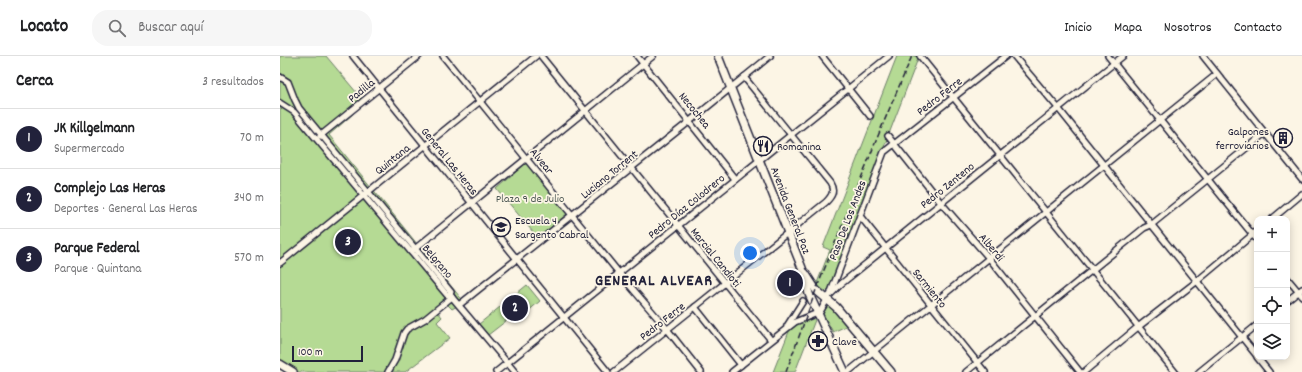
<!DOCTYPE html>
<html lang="es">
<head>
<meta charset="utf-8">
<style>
	:root { --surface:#fff; --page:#f6f6f6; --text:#202124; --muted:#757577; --line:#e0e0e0; --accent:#22223b }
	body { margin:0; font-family:Dekko,sans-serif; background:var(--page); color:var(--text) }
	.controls { position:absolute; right:12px; bottom:12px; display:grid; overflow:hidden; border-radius:8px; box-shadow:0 2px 10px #0003 }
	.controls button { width:36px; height:36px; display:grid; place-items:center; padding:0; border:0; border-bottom:1px solid var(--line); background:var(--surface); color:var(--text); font:20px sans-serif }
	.scale { position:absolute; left:12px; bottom:10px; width:71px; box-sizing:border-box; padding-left:4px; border:2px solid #22223b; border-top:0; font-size:11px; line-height:14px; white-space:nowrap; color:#22223b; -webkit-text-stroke:3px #fcf5e5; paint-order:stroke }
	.you { position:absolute; left:470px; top:197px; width:14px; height:14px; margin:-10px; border:3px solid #fff; border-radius:50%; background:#1a73e8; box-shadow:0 0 0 6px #1a73e833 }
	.badge { display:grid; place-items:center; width:26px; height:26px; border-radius:50%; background:var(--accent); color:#fff; font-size:13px; font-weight:700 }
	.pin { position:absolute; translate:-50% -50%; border:2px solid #fff; box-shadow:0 1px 4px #0006 }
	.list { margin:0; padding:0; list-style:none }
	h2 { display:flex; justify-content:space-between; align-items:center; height:52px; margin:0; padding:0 16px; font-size:17px }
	h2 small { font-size:13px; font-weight:400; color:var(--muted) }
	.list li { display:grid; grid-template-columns:26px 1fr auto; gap:12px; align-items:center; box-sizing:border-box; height:60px; padding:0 16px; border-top:1px solid var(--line) }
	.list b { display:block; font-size:15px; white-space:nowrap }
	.list p { margin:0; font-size:13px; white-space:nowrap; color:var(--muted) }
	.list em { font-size:13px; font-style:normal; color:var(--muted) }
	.icon { flex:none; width:22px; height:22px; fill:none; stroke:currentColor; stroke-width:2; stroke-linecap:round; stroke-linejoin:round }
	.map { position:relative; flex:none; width:1022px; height:316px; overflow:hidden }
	header { display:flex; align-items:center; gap:24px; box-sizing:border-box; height:56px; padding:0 20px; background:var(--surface); border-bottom:1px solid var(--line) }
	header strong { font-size:19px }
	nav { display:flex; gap:22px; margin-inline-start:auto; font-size:14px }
	.search { width:280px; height:36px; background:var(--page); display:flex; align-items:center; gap:10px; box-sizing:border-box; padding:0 14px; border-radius:16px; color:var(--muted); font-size:15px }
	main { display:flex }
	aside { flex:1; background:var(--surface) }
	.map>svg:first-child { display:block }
</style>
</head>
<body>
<header>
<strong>Locato</strong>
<div class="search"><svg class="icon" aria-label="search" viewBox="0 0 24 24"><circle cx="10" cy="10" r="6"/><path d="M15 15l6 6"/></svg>Buscar aquí</div>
<nav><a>Inicio</a><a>Mapa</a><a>Nosotros</a><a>Contacto</a></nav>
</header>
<main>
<aside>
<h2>Cerca<small>3 resultados</small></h2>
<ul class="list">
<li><span class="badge">1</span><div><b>JK Killgelmann</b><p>Supermercado</p></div><em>70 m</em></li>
<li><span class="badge">2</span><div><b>Complejo Las Heras</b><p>Deportes · General Las Heras</p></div><em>340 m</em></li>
<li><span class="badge">3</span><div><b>Parque Federal</b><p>Parque · Quintana</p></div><em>570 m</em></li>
</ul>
</aside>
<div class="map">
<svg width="1022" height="316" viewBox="0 0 1022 316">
	<rect width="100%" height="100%" fill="#fcf5e5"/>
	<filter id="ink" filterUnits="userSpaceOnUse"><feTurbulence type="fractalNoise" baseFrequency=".025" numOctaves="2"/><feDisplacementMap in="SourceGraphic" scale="8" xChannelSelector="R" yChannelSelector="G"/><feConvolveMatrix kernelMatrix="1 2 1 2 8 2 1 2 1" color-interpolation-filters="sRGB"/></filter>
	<g filter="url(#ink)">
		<g fill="#b5da94" stroke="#6c7e68">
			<polygon points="0,0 46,0 82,43 73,58 49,79 184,246 172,253 167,248 158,256 162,261 157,266 170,282 125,316 16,316 0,306"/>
			<polygon points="617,0 639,0 550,231 544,237 539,232 537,227 550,194 543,191"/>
			<polygon points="246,107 287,158 258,182 217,133"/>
			<polygon points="247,229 260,245 239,263 235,258 208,279 199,268"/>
			<polygon points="549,250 551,251 566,270 553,276 543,258 546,252"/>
			<polygon points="533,262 535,264 515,316 493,316 510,273 517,267"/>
		</g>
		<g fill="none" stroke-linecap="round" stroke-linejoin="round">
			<defs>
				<g id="street">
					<polyline points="73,0 328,316"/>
					<polyline points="163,0 339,217 387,273 421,316"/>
					<polyline points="261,0 491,284"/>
					<polyline points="357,0 455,123"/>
					<polyline points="542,0 590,60"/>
					<polyline points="640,0 895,316"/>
					<polyline points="734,0 778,52 977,300"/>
					<polyline points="828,0 977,184"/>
					<polyline points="923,0 1022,123"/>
					<polyline points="0,21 8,26 15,44 19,52 171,236 170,238"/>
					<polyline points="0,47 14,56 167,239 170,238"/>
					<polyline points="40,80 139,0"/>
					<polyline points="608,80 661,147 709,202 800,316"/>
					<polyline points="580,160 705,316"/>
					<polyline points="992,163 1022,138"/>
					<polyline points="131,196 373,0"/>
					<polyline points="0,207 256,0"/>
					<polyline points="1007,222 1022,240"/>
					<polyline points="551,236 604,96 726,0"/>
					<polyline points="171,240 235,316"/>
					<polyline points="1007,245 1022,233"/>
					<polyline points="179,249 410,65 490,0"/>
					<polyline points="415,251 461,309"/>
					<polyline points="507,270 523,245"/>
					<polyline points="977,301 989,316"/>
					<polyline points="108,316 115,304 124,277 127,273 145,263 172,241"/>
					<polyline points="216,316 609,0"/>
					<path d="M334,316L546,146C552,140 555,135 550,127L464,21"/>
					<polyline points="452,316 515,266 540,256 549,240 561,228 843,0"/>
					<polyline points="568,316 937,18"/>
					<polyline points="686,316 864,172 871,169 985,77"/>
					<polyline points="804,316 858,271 916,226 977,175"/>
					<polyline points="919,316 977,269"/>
				</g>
				<g id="secondary">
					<polyline points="438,0 522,212 529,238 565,316"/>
					<polyline points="525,217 536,234 556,251 611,316"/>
					<polyline points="0,308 13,316"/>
				</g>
			</defs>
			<use href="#street" stroke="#22223b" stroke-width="8"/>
			<use href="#secondary" stroke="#22223b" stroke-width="10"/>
			<use href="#street" stroke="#fcf5e5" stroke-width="5"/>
			<use href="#secondary" stroke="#fcf5e5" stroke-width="7"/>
			<polyline stroke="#22223b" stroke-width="1.5" stroke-dasharray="6 3" stroke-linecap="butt" points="506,316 536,234 600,75 632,0"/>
		</g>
	</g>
	<defs>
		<symbol id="building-ring" viewBox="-11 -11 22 22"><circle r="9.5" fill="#fcf5e5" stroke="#22223b" stroke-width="1.5"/><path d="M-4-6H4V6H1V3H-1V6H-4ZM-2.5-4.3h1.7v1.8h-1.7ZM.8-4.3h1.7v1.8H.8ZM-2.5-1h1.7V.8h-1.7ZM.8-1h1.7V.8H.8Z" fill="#22223b"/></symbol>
		<symbol id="restaurant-ring" viewBox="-11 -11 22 22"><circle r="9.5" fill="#fcf5e5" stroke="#22223b" stroke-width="1.5"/><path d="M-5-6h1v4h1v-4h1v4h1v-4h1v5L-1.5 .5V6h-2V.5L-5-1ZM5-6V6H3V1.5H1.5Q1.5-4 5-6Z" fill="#22223b"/></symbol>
		<symbol id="school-ring" viewBox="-11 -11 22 22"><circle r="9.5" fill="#fcf5e5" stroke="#22223b" stroke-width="1.5"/><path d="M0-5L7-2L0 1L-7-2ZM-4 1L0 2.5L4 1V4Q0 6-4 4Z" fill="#22223b"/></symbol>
		<symbol id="pharmacy-ring" viewBox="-11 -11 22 22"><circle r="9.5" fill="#fcf5e5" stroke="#22223b" stroke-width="1.5"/><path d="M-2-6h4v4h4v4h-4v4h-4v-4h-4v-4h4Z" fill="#22223b"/></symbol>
	</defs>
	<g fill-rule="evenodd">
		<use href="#building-ring" x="992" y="71" width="22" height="22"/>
		<use href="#restaurant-ring" x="472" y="79" width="22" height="22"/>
		<use href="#school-ring" x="210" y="160" width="22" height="22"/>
		<use href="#pharmacy-ring" x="527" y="274" width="22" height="22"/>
	</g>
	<g text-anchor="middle" stroke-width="3.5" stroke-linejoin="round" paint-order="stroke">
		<g font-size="12" fill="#22223b" stroke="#fcf5e5">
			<text transform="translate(81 34) rotate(-39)" y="4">Padilla</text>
			<text transform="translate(659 40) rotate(-38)" y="4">Pedro Ferre</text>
			<text transform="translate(415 54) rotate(51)" y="4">Necochea</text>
			<text transform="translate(112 103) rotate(-39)" y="4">Quintana</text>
			<text transform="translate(170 105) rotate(51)" y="4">General Las Heras</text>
			<text transform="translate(262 105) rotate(51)" y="4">Alvear</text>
			<text transform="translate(329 118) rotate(-39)" y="4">Luciano Torrent</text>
			<text transform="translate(667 129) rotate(-39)" y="4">Pedro Zenteno</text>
			<text transform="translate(406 150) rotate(-39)" y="4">Pedro Díaz Colodrero</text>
			<text transform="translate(511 154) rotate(69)" y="4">Avenida General Paz</text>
			<text transform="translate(567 164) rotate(-69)" y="4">Paso De Los Andes</text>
			<text transform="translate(712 191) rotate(50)" y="4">Alberdi</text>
			<text transform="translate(436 201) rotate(51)" y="4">Marcial Candioti</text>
			<text transform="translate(158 205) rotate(50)" y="4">Belgrano</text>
			<text transform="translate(650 232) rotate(51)" y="4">Sarmiento</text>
			<text transform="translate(382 265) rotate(-38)" y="4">Pedro Ferre</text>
		</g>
		<g font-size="12" fill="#22223b" stroke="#fcf5e5" text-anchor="start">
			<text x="989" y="79" text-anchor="end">Galpones<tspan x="989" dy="14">ferroviarios</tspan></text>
			<text x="497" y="94">Romanina</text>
			<text x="235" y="168">Escuela 4<tspan x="235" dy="14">Sargento Cabral</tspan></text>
			<text x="552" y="289">Clave</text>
		</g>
		<g font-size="12" fill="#4e5956" stroke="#fcf5e5">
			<text x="250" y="146">Plaza 9 de Julio</text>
		</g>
		<g font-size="16" font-weight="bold" letter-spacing="1" fill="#22223b" stroke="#fcf5e5">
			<text x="374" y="229">GENERAL ALVEAR</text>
		</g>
	</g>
</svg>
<div class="controls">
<button>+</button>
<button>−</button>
<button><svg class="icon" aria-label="locate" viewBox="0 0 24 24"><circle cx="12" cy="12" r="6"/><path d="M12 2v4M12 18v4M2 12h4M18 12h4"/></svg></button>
<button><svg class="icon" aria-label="layers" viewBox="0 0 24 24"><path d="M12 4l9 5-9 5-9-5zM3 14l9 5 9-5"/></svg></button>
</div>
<div class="scale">100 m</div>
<div class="you"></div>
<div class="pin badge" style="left:510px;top:227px">1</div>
<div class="pin badge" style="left:235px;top:252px">2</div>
<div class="pin badge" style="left:68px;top:186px">3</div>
</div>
</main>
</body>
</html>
